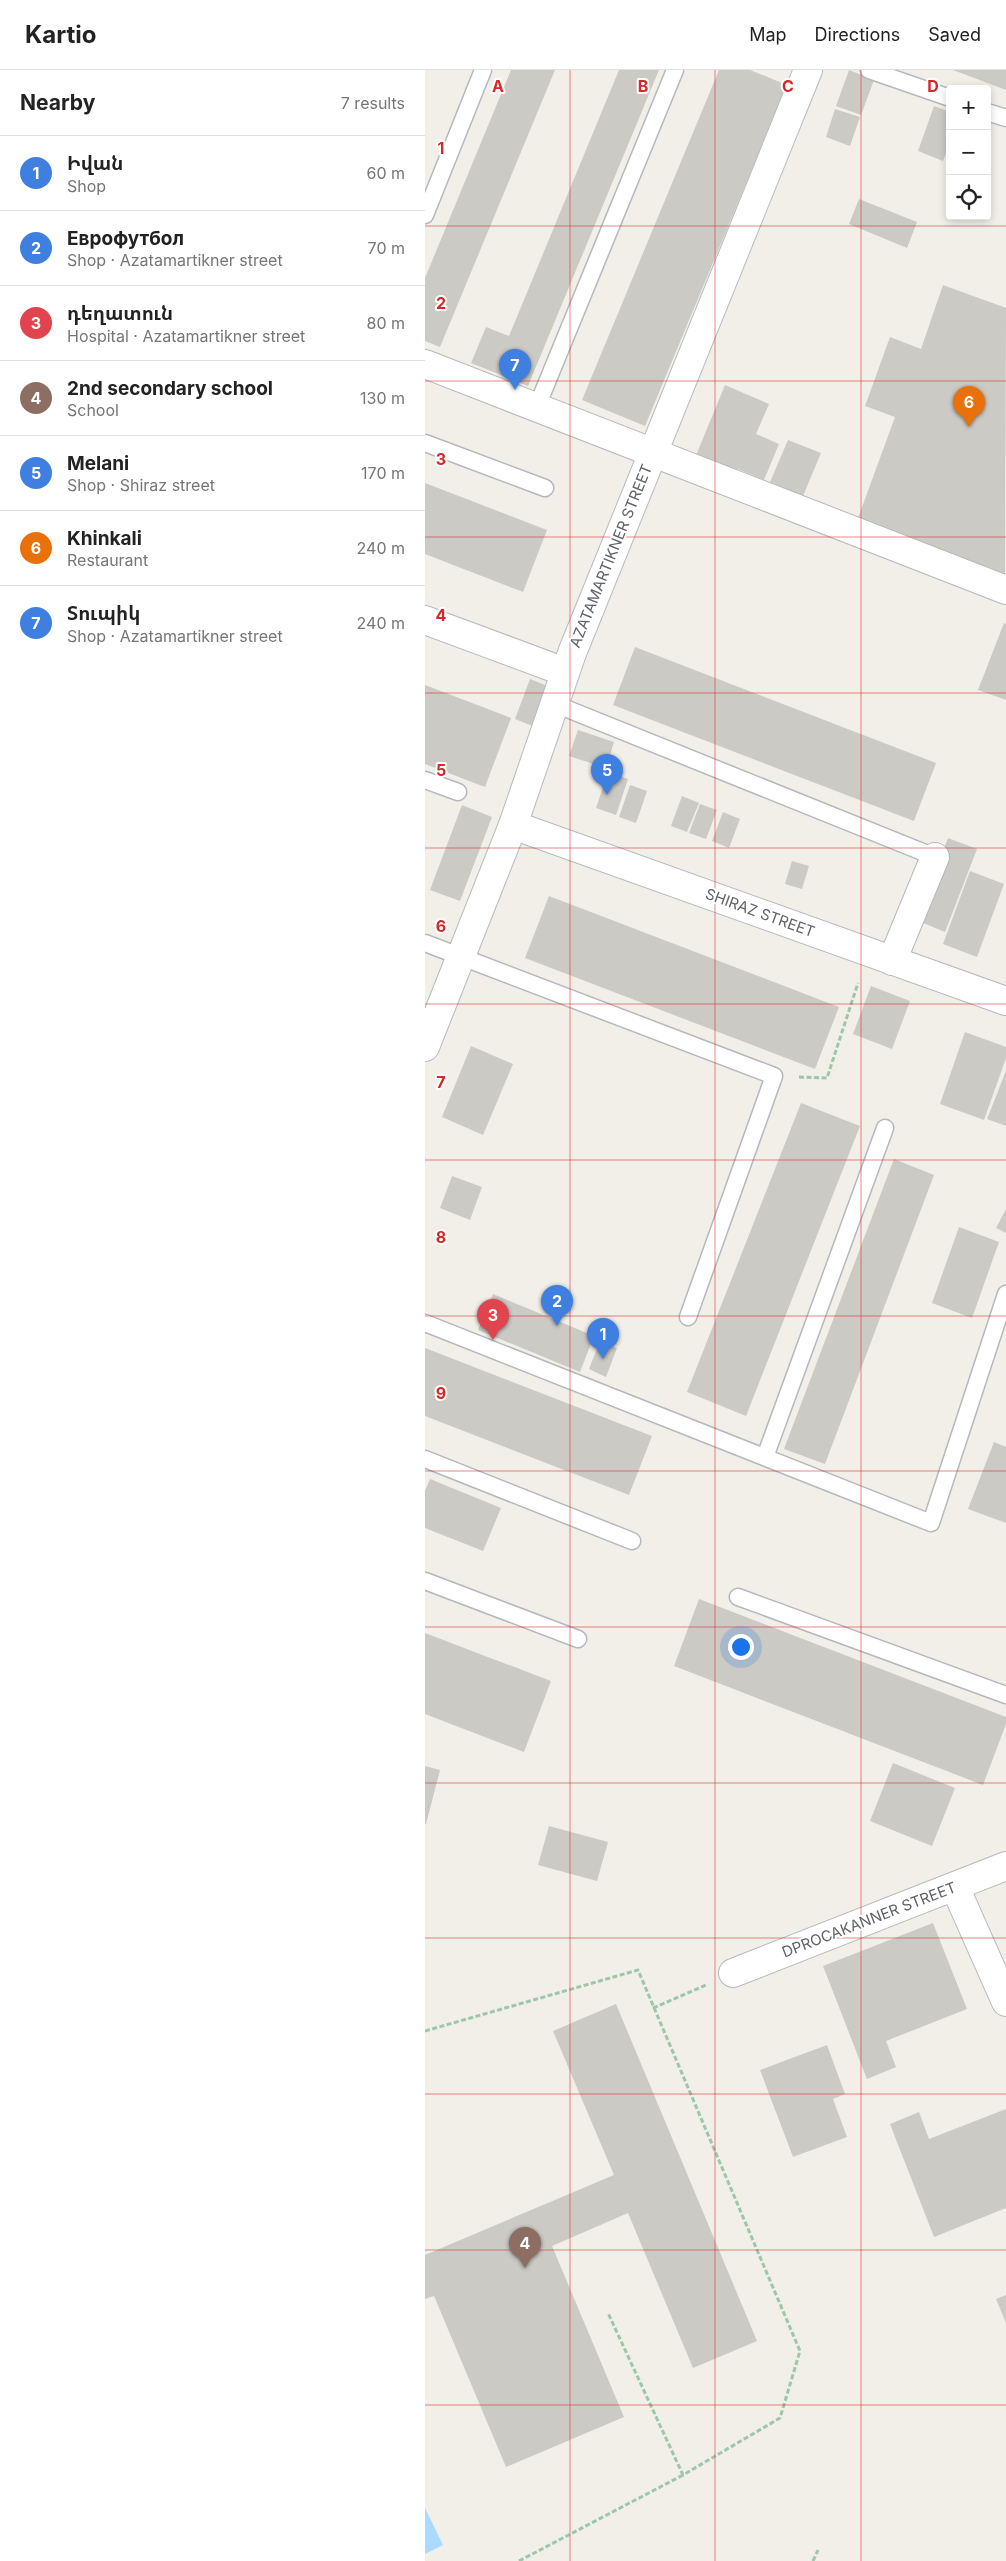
<!DOCTYPE html>
<html lang="en">
<head>
<meta charset="utf-8">
<style>
	:root { --surface:#fff; --page:#f6f6f6; --text:#222; --muted:#767676; --line:#e0e0e0; --accent:#1a73e8 }
	body { margin:0; font-family:Inter,"Noto Sans Armenian",sans-serif; background:var(--page); color:var(--text) }
	.controls { position:absolute; right:15px; top:15px; display:grid; overflow:hidden; border-radius:5px; box-shadow:0 2px 8px #0003 }
	.controls button { width:45px; height:45px; display:grid; place-items:center; padding:0; border:0; border-bottom:1px solid var(--line); background:var(--surface); color:var(--text); font:25px sans-serif }
	.you { position:absolute; left:315px; top:1576px; width:18px; height:18px; margin:-12px; border:4px solid #fff; border-radius:50%; background:#1a73e8; box-shadow:0 0 0 8px #1a73e833 }
	.badge { display:grid; place-items:center; width:32px; height:32px; border-radius:50%; background:var(--accent); color:#fff; font-size:16px; font-weight:700 }
	.pin { position:absolute; translate:-50% -41px; filter:drop-shadow(0 1px 2px #0008) }
	.pin::after { content:''; position:absolute; top:26px; width:18px; height:15px; background:inherit; clip-path:polygon(0 0,100% 0,50% 100%) }
	.list { margin:0; padding:0; list-style:none }
	h2 { display:flex; justify-content:space-between; align-items:center; height:65px; margin:0; padding:0 20px; font-size:21px }
	h2 small { font-size:16px; font-weight:400; color:var(--muted) }
	.list li { display:grid; grid-template-columns:32px 1fr auto; gap:15px; align-items:center; box-sizing:border-box; height:75px; padding:0 20px; border-top:1px solid var(--line) }
	.list b { display:block; font-size:19px; white-space:nowrap }
	.list p { margin:0; font-size:16px; white-space:nowrap; color:var(--muted) }
	.list em { font-size:16px; font-style:normal; color:var(--muted) }
	.icon { flex:none; width:28px; height:28px; fill:none; stroke:currentColor; stroke-width:2; stroke-linecap:round; stroke-linejoin:round }
	.map { position:relative; flex:none; width:581px; height:2491px; overflow:hidden }
	header { display:flex; align-items:center; gap:30px; box-sizing:border-box; height:70px; padding:0 25px; background:var(--surface); border-bottom:1px solid var(--line) }
	header strong { font-size:24px }
	nav { display:flex; gap:28px; margin-inline-start:auto; font-size:18px }
	main { display:flex }
	aside { flex:1; background:var(--surface) }
	.map>svg:first-child { display:block }
</style>
</head>
<body>
<header>
<strong>Kartio</strong>
<nav><a>Map</a><a>Directions</a><a>Saved</a></nav>
</header>
<main>
<aside>
<h2>Nearby<small>7 results</small></h2>
<ul class="list">
<li><span class="badge" style="background:#3f7fe0">1</span><div><b>Իվան</b><p>Shop</p></div><em>60 m</em></li>
<li><span class="badge" style="background:#3f7fe0">2</span><div><b>Еврофутбол</b><p>Shop · Azatamartikner street</p></div><em>70 m</em></li>
<li><span class="badge" style="background:#e0444e">3</span><div><b>դեղատուն</b><p>Hospital · Azatamartikner street</p></div><em>80 m</em></li>
<li><span class="badge" style="background:#8d6e63">4</span><div><b>2nd secondary school</b><p>School</p></div><em>130 m</em></li>
<li><span class="badge" style="background:#3f7fe0">5</span><div><b>Melani</b><p>Shop · Shiraz street</p></div><em>170 m</em></li>
<li><span class="badge" style="background:#e8710a">6</span><div><b>Khinkali</b><p>Restaurant</p></div><em>240 m</em></li>
<li><span class="badge" style="background:#3f7fe0">7</span><div><b>Տուպիկ</b><p>Shop · Azatamartikner street</p></div><em>240 m</em></li>
</ul>
</aside>
<div class="map">
<svg width="581" height="2491" viewBox="0 0 581 2491">
	<rect width="100%" height="100%" fill="#f1efe8"/>
	<polygon fill="#aadaff" points="0,2438 18,2475 0,2484"/>
	<g fill="#cccac5">
		<polygon points="86,0 130,0 15,277 0,271 0,208"/>
		<polygon points="194,0 234,0 103,316 46,293 61,257 84,266"/>
		<polygon points="294,0 325,0 362,15 220,356 157,330"/>
		<polygon points="424,0 449,10 436,45 411,36"/>
		<polygon points="528,0 581,0 581,20"/>
		<polygon points="509,36 525,42 525,73 518,91 493,81"/>
		<polygon points="410,39 435,47 425,76 401,67"/>
		<polygon points="434,129 492,152 482,178 424,154"/>
		<polygon points="518,215 581,238 580,506 432,451 470,347 440,336 465,267 496,279"/>
		<polygon points="300,315 344,334 331,364 354,374 339,410 313,399 307,412 267,395"/>
		<polygon points="363,370 396,383 378,426 345,412"/>
		<polygon points="0,413 122,460 98,522 0,484"/>
		<polygon points="579,553 581,554 581,630 553,620"/>
		<polygon points="210,577 511,693 489,751 188,635"/>
		<polygon points="105,609 130,619 115,659 90,649"/>
		<polygon points="0,615 86,648 60,717 0,694"/>
		<polygon points="153,660 189,672 181,698 144,686"/>
		<polygon points="183,702 203,709 191,745 171,738"/>
		<polygon points="205,715 222,721 211,753 194,747"/>
		<polygon points="257,726 274,733 262,762 246,756"/>
		<polygon points="275,734 292,740 281,769 264,763"/>
		<polygon points="37,735 67,747 35,831 5,820"/>
		<polygon points="298,742 315,749 304,778 287,771"/>
		<polygon points="523,768 552,779 520,862 491,850"/>
		<polygon points="367,791 384,796 377,819 360,814"/>
		<polygon points="545,801 579,814 552,887 518,874"/>
		<polygon points="124,826 414,937 390,999 100,888"/>
		<polygon points="446,916 485,931 467,979 428,964"/>
		<polygon points="540,962 581,977 581,988 559,1050 515,1034"/>
		<polygon points="46,976 88,994 58,1065 17,1047"/>
		<polygon points="581,1001 581,1056 562,1049"/>
		<polygon points="376,1033 435,1056 321,1346 262,1322"/>
		<polygon points="469,1089 509,1105 400,1394 359,1379"/>
		<polygon points="27,1106 57,1117 45,1150 15,1138"/>
		<polygon points="581,1139 581,1163 571,1158"/>
		<polygon points="534,1157 574,1172 547,1248 507,1233"/>
		<polygon points="68,1224 169,1266 155,1302 53,1260"/>
		<polygon points="174,1273 192,1278 181,1307 164,1299"/>
		<polygon points="0,1278 227,1366 204,1425 0,1346"/>
		<polygon points="569,1372 581,1377 581,1453 543,1439"/>
		<polygon points="5,1409 76,1438 58,1481 0,1458 0,1421"/>
		<polygon points="274,1529 581,1647 581,1654 558,1715 249,1596"/>
		<polygon points="0,1563 126,1611 99,1682 0,1644"/>
		<polygon points="468,1693 530,1718 507,1776 445,1751"/>
		<polygon points="0,1696 15,1700 1,1754 0,1754"/>
		<polygon points="124,1756 183,1772 172,1811 113,1795"/>
		<polygon points="508,1853 542,1939 461,1971 471,1997 442,2009 398,1896"/>
		<polygon points="191,1934 332,2271 268,2298 203,2143 127,2176 199,2347 81,2397 9,2226 0,2229 0,2185 189,2105 128,1961"/>
		<polygon points="402,1975 420,2024 408,2029 422,2067 368,2087 335,2000"/>
		<polygon points="581,2039 581,2138 509,2167 465,2054 494,2042 504,2069"/>
		<polygon points="581,2225 581,2253 571,2229"/>
	</g>
	<g fill="none" stroke-linecap="round" stroke-linejoin="round">
		<defs>
			<g id="lane">
				<polyline points="444,0 525,28"/>
				<polyline points="562,42 581,48"/>
				<polyline points="0,145 58,0"/>
				<polyline points="111,339 250,0"/>
				<polyline points="0,373 120,418"/>
				<polyline points="130,634 510,787"/>
				<polyline points="0,710 33,722"/>
				<polyline points="0,873 349,1006 263,1247"/>
				<polyline points="0,1253 506,1453 581,1224"/>
				<polyline points="340,1387 460,1058"/>
				<polyline points="0,1389 207,1471"/>
				<polyline points="0,1511 153,1569"/>
				<polyline points="313,1527 581,1625"/>
			</g>
			<g id="street">
				<polyline points="0,294 581,520"/>
				<polyline points="0,550 140,602"/>
				<polyline points="467,891 510,787"/>
				<polyline points="0,977 88,755"/>
				<polyline points="530,1817 581,1932"/>
				<polyline points="308,1903 581,1796"/>
			</g>
			<polyline id="secondary" points="383,0 147,583 88,755 581,931"/>
		</defs>
		<use href="#lane" stroke="#b5b8bc" stroke-width="19"/>
		<use href="#street" stroke="#b5b8bc" stroke-width="30"/>
		<use href="#secondary" stroke="#b6babf" stroke-width="30"/>
		<g stroke="#9cc7a9" stroke-width="3" stroke-dasharray="5 2.5" stroke-linecap="butt">
			<polyline points="374,1007 402,1008 433,913"/>
			<polyline points="228,1938 281,1915"/>
			<polyline points="0,1961 213,1900 375,2281 355,2348 258,2405 183,2243"/>
			<polyline points="94,2491 258,2405"/>
			<polyline points="388,2491 393,2480"/>
		</g>
		<use href="#lane" stroke="#fff" stroke-width="16"/>
		<use href="#street" stroke="#fff" stroke-width="28"/>
		<use href="#secondary" stroke="#fff" stroke-width="28"/>
	</g>
	<path fill="none" stroke="#d62828" stroke-width="1" stroke-opacity="0.55" d="M145,0V2491M290,0V2491M436,0V2491M0,156H581M0,311H581M0,467H581M0,623H581M0,778H581M0,934H581M0,1090H581M0,1246H581M0,1401H581M0,1557H581M0,1713H581M0,1868H581M0,2024H581M0,2180H581M0,2335H581"/>
	<g text-anchor="middle" stroke-width="4" stroke-linejoin="round" paint-order="stroke">
		<g font-size="15" fill="#5f6368" stroke="#fff">
			<text transform="translate(186 486) rotate(-68)" y="5">AZATAMARTIKNER STREET</text>
			<text transform="translate(335 843) rotate(20)" y="5">SHIRAZ STREET</text>
			<text transform="translate(444 1850) rotate(-21)" y="5">DPROCAKANNER STREET</text>
		</g>
	</g>
	<g font-size="16" text-anchor="middle" font-weight="bold" fill="#d62828" stroke="#fff" stroke-width="4" stroke-linejoin="round" paint-order="stroke">
		<text x="73" y="22">A</text>
		<text x="218" y="22">B</text>
		<text x="363" y="22">C</text>
		<text x="508" y="22">D</text>
		<text x="16" y="84">1</text>
		<text x="16" y="239">2</text>
		<text x="16" y="395">3</text>
		<text x="16" y="551">4</text>
		<text x="16" y="706">5</text>
		<text x="16" y="862">6</text>
		<text x="16" y="1018">7</text>
		<text x="16" y="1173">8</text>
		<text x="16" y="1329">9</text>
	</g>
</svg>
<div class="controls">
<button>+</button>
<button>−</button>
<button><svg class="icon" aria-label="locate" viewBox="0 0 24 24"><circle cx="12" cy="12" r="6"/><path d="M12 2v4M12 18v4M2 12h4M18 12h4"/></svg></button>
</div>
<div class="you"></div>
<div class="pin badge" style="left:178px;top:1289px;background:#3f7fe0">1</div>
<div class="pin badge" style="left:132px;top:1256px;background:#3f7fe0">2</div>
<div class="pin badge" style="left:68px;top:1270px;background:#e0444e">3</div>
<div class="pin badge" style="left:100px;top:2198px;background:#8d6e63">4</div>
<div class="pin badge" style="left:182px;top:725px;background:#3f7fe0">5</div>
<div class="pin badge" style="left:544px;top:357px;background:#e8710a">6</div>
<div class="pin badge" style="left:90px;top:320px;background:#3f7fe0">7</div>
</div>
</main>
</body>
</html>
